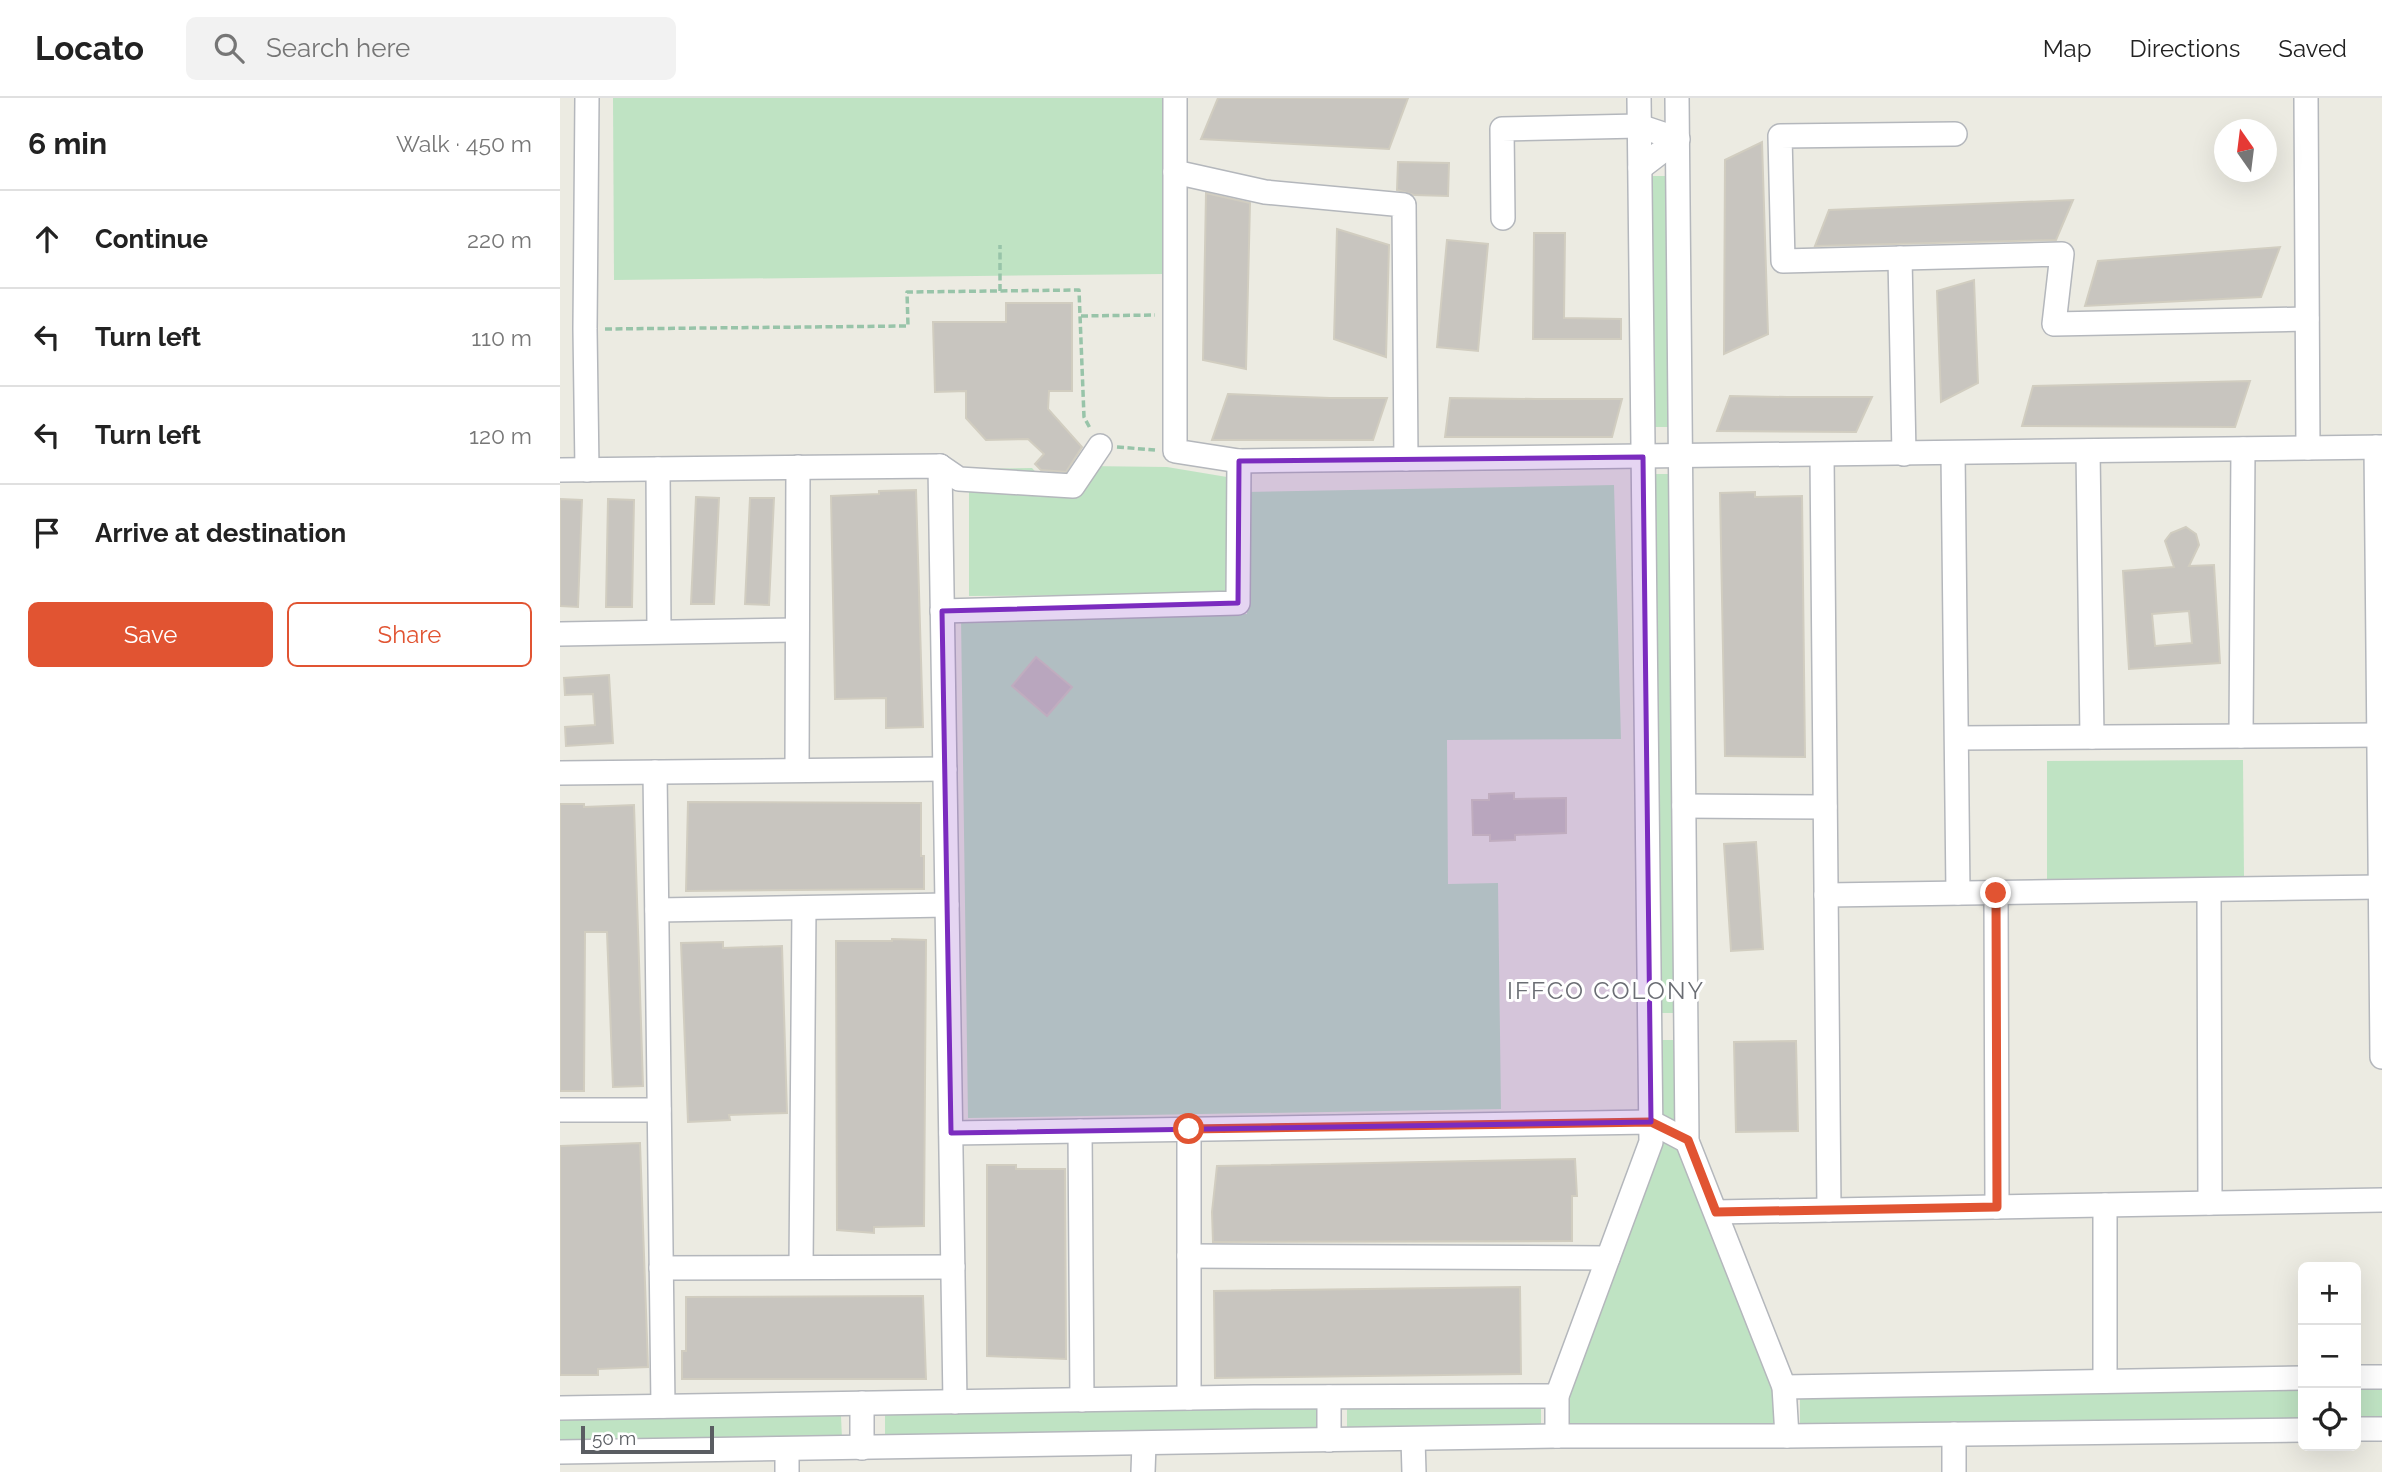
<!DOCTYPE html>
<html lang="en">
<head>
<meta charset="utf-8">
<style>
	:root { --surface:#fff; --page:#f2f2f2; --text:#222; --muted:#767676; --line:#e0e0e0; --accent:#e15432 }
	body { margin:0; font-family:Raleway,sans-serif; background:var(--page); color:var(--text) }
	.controls { position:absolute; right:21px; bottom:21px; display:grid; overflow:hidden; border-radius:10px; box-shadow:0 7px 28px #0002 }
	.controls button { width:63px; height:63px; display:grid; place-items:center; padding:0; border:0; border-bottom:2px solid var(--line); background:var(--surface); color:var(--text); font:35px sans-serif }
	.compass { position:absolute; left:1654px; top:21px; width:63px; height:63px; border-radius:50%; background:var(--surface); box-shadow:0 7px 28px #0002; rotate:346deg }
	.scale { position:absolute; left:21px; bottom:18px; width:133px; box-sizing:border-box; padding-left:7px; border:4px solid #5a5d62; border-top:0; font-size:19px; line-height:24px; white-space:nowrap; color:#5a5d62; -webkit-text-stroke:5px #fff; paint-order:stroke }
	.stop { position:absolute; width:21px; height:21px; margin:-16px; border:5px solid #e15432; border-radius:50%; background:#fff }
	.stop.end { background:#e15432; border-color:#fff; box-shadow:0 2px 7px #0008 }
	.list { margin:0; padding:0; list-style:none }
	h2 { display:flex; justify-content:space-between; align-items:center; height:91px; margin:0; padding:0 28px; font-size:30px }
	h2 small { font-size:23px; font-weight:400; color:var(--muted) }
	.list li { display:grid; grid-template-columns:46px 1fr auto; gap:21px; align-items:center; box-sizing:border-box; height:98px; padding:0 28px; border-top:2px solid var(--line) }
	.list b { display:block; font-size:26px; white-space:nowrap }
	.list em { font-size:23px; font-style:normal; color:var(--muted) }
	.actions { display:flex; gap:14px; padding:21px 28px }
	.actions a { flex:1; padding:16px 0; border:2px solid var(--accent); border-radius:10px; text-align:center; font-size:24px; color:var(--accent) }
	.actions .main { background:var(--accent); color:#fff }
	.icon { flex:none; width:38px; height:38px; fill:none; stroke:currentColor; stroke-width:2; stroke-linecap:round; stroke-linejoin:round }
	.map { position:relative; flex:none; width:1822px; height:1374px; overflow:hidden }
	header { display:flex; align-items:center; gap:42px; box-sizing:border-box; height:98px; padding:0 35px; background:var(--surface); border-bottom:2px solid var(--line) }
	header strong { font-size:33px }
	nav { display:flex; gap:38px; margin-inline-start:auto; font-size:24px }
	.search { width:490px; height:63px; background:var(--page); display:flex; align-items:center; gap:18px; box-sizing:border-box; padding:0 24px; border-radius:10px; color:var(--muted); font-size:26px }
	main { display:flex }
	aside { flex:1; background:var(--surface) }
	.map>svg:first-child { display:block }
</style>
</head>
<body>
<header>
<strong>Locato</strong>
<div class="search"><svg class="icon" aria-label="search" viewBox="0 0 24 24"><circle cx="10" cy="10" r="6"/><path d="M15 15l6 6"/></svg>Search here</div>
<nav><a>Map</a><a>Directions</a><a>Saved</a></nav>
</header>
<main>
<aside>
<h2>6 min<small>Walk · 450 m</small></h2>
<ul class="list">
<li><svg class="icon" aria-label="ahead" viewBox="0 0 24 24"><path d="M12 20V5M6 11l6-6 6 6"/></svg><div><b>Continue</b></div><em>220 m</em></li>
<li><svg class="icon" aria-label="left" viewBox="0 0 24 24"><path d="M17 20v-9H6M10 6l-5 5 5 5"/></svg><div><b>Turn left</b></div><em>110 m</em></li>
<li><svg class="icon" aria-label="left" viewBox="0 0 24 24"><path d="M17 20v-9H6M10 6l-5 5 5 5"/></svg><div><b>Turn left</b></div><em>120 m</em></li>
<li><svg class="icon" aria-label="arrive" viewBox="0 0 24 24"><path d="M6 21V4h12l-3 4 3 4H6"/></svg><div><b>Arrive at destination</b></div></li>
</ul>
<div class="actions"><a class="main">Save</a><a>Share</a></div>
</aside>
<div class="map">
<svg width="1822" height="1374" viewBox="0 0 1822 1374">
	<rect width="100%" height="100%" fill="#ecebe2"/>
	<g fill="#bfe3c3">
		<polygon points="53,0 602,0 604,176 54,182"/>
		<polygon points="1090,78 1106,78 1111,329 1095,329"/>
		<polygon points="526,368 607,369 667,379 671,496 409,498 409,371 472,370 494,394"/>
		<polygon points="1092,376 1109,376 1116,915 1100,915"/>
		<polygon points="1054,387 1061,641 887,642 888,786 938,785 941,1011 408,1020 401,521 687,516 685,394"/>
		<polygon points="1683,662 1684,779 1487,781 1487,663"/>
		<polygon points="1096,942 1118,942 1120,1052 1216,1294 1216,1327 1008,1328 1009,1298 1098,1052"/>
		<rect x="1796" y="1291" width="26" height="30"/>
		<polygon points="1743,1292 1743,1322 1240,1327 1240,1297"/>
		<polygon points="787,1309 981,1309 981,1332 787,1333"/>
		<polygon points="759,1310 759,1334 325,1339 325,1316"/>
		<polygon points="281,1318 282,1341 0,1345 0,1322"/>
	</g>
	<g fill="#c8c5bf" stroke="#d1cdc0" stroke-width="2" fill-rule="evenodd">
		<polygon points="658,0 848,0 829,51 641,41"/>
		<polygon points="1202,44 1208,236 1164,256 1165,62"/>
		<polygon points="838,64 889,65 888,98 854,97 837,92"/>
		<polygon points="646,95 690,105 686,271 643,262"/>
		<polygon points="1513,102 1496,142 1255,148 1269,112"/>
		<polygon points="777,131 829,147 826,259 774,241"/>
		<polygon points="974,135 1005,135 1004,220 1061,221 1061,241 973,241"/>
		<polygon points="887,142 928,146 918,253 877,249"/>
		<polygon points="1720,149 1701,199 1525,208 1538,163"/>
		<polygon points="1414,182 1418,285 1381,304 1377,193"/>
		<polygon points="446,205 512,205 512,293 489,293 488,311 522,349 506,374 481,372 475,366 484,356 468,341 426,342 406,320 406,293 375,294 373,224 446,224"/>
		<polygon points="1690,283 1675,329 1462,328 1473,288"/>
		<polygon points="668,296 770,300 827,300 813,342 652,342"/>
		<polygon points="1170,298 1227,299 1312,299 1296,334 1157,333"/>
		<polygon points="890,300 976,301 1062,301 1052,339 885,339"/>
		<polygon points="356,392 363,629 326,630 326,600 275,601 271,398 319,396 319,393"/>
		<polygon points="1195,394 1195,399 1242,398 1245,659 1165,658 1160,395"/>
		<polygon points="136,399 159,400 154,506 131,506"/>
		<polygon points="190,400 214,400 209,507 185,506"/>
		<polygon points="0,401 22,402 18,509 0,508"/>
		<polygon points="48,401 74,402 72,509 46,509"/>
		<path d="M1626,429L1636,436L1639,447L1629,468L1654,467L1660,565L1569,571L1563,473L1614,469L1605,443L1611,435ZM1629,513L1632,545L1595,548L1592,516Z"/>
		<polygon points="476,559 512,589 487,618 452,588"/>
		<polygon points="49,577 53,645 6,648 5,629 35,627 33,596 5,597 4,580"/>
		<polygon points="954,695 954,701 1006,700 1006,735 955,737 955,742 930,743 930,737 913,737 912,702 929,702 929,696"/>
		<polygon points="128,704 361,705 361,758 364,758 364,791 126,793"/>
		<polygon points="0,706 24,706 24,709 74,707 83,988 53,989 47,834 25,834 24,993 0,993"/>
		<polygon points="1196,744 1203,851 1171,853 1164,746"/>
		<polygon points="332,841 366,842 364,1128 314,1129 314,1135 277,1132 276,843 332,843"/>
		<polygon points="163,844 163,850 222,848 227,1015 169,1017 170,1022 128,1024 121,845"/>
		<polygon points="1236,943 1238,1033 1176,1034 1174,944"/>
		<polygon points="80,1045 88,1269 38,1271 38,1277 0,1277 0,1048"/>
		<polygon points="1015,1061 1017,1098 1012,1098 1012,1143 653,1144 652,1114 657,1068"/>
		<polygon points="427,1067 456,1067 456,1071 505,1071 506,1261 427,1258"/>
		<polygon points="960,1189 961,1276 655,1280 654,1193"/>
		<polygon points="363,1198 366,1281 122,1281 122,1253 126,1253 126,1199"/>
	</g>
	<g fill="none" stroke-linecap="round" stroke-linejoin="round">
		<defs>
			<g id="minor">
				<polyline points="615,0 615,353 679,363 1822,349"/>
				<polyline points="1117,0 1127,1043 1224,1289 1227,1338"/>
				<polyline points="1746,0 1748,350"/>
				<polyline points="1395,36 1220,38 1223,163 1502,156 1494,226 1747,221"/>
				<polyline points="615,74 705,94 844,107 846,361"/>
				<polyline points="943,120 942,31 1079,28 1118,41 1080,70"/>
				<polyline points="1340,160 1344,356"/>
				<polyline points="1816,349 1822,959"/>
				<polyline points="1528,353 1532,639"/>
				<polyline points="1393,355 1398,795"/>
				<polyline points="1262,357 1269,1112"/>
				<polyline points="380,368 395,1304"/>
				<polyline points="98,371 99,533"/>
				<polyline points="0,372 380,368 399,381 513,388 540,348"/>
				<polyline points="27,372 25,231 27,0"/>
				<polyline points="382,513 678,505 679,363"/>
				<polyline points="0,536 237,532"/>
				<polyline points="1681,638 1683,351"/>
				<polyline points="1397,640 1819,637"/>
				<polyline points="237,672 238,369"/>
				<polyline points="95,674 103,1308"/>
				<polyline points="0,675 385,671"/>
				<polyline points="1124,708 1265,709"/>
				<polyline points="1649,792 1650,1105"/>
				<polyline points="1436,795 1437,1109"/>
				<polyline points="1266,797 1820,789"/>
				<polyline points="97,812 387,807"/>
				<polyline points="0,1012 99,1012"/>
				<polyline points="629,1031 629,1300"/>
				<polyline points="520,1033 522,1302"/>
				<polyline points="391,1035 1091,1024 1127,1043"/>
				<polyline points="1545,1107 1545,1283"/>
				<polyline points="1156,1114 1822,1102"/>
				<polyline points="629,1158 1048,1160"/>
				<polyline points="241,1169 244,810"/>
				<polyline points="101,1170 393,1169"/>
				<polyline points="1796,1279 1822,1279"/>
				<polyline points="1224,1289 1743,1280"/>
				<polyline points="302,1305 302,1350"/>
				<polyline points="0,1310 694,1299 997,1298"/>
				<polyline points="1796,1331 1822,1331"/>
				<polyline points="1394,1336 1394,1374"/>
				<polyline points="997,1338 997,1298 1091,1044 1079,0"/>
				<polyline points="853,1341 854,1374"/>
				<polyline points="769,1342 769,1299"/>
				<polyline points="227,1351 227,1374"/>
				<polyline points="0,1354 997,1338 1227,1338 1743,1332"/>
				<polyline points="583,1374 584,1346"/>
			</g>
		</defs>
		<use href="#minor" stroke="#b4b7bc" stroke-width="26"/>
		<g stroke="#98c4a9" stroke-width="3.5" stroke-dasharray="7 3.5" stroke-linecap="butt">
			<polyline points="440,193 440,147"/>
			<polyline points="521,218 595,217"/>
			<polyline points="45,231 348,228 347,194 519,192 524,319 531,332"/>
			<polyline points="557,349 595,352"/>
		</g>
		<use href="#minor" stroke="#fff" stroke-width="23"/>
	</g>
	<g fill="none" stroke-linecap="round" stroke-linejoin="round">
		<polyline stroke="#e15432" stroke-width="9" points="629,1031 1091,1024 1128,1042 1156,1114 1437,1109 1436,795"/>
	</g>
	<path fill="#7b2cbf" fill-opacity="0.2" stroke="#7b2cbf" stroke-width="5" stroke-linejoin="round" d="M1083,359L1091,1024L391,1035L382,513L678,505L679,363Z"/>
	<g text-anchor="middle" stroke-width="6" stroke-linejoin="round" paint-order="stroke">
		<g font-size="24" letter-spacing="2" fill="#6b6e74" stroke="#fff">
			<text x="1046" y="901">IFFCO COLONY</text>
		</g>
	</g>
</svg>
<div class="controls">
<button>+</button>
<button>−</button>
<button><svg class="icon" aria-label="locate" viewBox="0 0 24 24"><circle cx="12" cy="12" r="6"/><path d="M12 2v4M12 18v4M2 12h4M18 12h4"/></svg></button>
</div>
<svg class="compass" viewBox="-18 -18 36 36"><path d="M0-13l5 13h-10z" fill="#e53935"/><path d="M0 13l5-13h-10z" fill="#767676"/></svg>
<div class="scale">50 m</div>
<div class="stop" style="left:629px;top:1031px"></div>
<div class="stop end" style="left:1436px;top:795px"></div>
</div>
</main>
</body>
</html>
